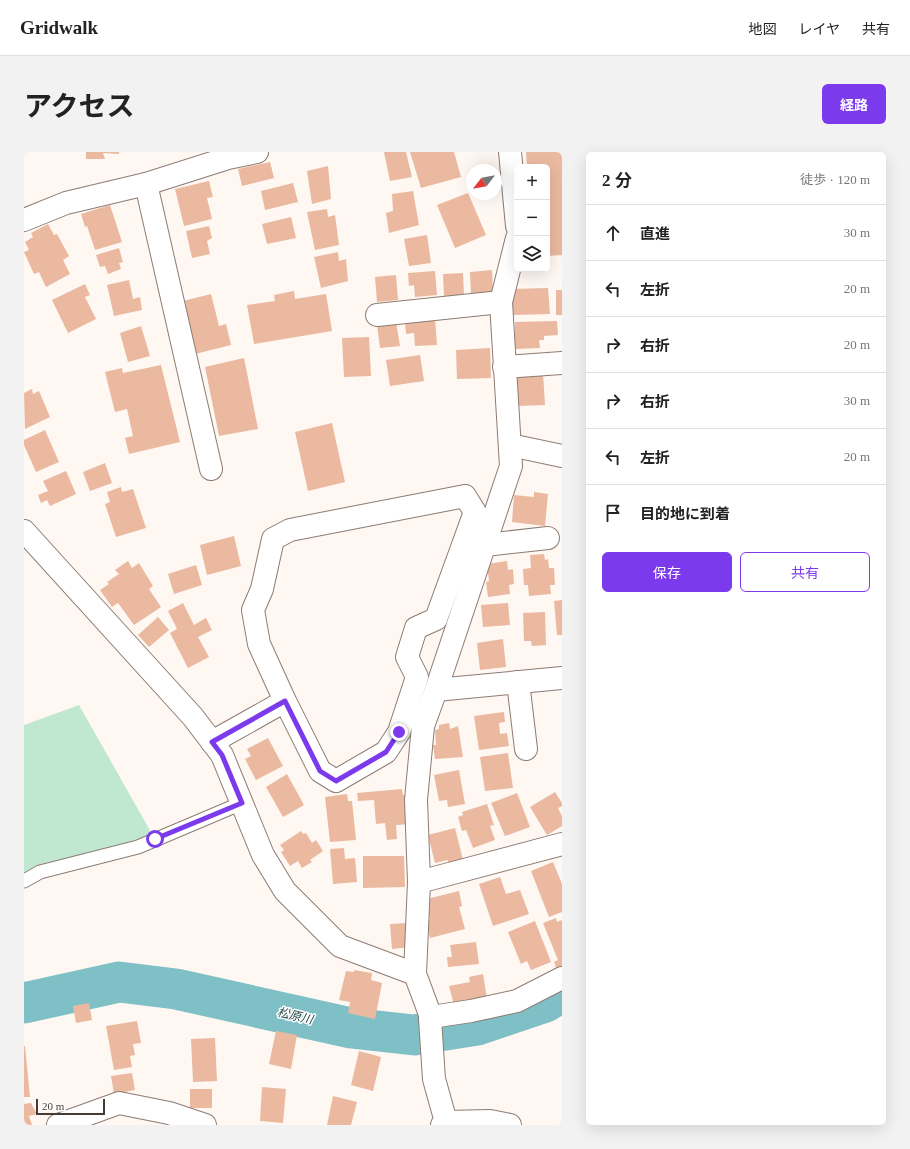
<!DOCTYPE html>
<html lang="ja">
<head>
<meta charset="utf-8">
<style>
	:root { --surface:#fff; --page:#f2f2f2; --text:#222; --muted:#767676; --line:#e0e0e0; --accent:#7c3aed }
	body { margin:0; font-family:"Times New Roman","Noto Sans JP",serif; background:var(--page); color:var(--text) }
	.controls { position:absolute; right:12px; top:12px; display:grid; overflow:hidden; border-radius:6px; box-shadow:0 4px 16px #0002 }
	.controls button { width:36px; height:36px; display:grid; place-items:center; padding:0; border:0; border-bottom:1px solid var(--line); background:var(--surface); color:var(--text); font:20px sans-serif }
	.compass { position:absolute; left:442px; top:12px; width:36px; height:36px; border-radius:50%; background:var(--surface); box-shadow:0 4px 16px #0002; rotate:239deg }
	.scale { position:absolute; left:12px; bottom:10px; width:69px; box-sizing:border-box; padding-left:4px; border:2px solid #433b36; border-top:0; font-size:11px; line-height:14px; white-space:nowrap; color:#433b36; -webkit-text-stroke:3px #fff; paint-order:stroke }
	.stop { position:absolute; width:12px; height:12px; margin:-9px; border:3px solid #7c3aed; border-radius:50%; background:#fff }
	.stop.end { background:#7c3aed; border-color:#fff; box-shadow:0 1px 4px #0008 }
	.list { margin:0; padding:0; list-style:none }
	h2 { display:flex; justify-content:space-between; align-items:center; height:52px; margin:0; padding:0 16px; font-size:17px }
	h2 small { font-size:13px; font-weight:400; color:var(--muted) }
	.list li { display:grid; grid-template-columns:26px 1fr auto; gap:12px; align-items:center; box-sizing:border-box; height:56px; padding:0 16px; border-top:1px solid var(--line) }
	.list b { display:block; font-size:15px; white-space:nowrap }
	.list em { font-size:13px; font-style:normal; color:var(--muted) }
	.actions { display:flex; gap:8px; padding:12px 16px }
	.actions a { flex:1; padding:9px 0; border:1px solid var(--accent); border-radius:6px; text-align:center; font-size:14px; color:var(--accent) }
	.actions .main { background:var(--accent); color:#fff }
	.icon { flex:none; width:22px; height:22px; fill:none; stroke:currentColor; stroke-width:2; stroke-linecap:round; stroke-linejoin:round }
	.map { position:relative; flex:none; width:538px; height:973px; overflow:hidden; border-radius:6px }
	header { display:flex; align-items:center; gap:24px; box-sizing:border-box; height:56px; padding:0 20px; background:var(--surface); border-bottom:1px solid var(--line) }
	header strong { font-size:19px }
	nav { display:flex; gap:22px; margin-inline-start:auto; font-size:14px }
	.intro { display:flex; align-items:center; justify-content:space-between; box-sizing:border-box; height:96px; padding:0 24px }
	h1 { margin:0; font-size:28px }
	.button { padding:10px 18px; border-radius:6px; background:var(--accent); color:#fff; font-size:14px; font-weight:700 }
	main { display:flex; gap:24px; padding:0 24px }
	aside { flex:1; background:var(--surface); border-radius:6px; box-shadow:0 4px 16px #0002 }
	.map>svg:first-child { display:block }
</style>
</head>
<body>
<header>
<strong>Gridwalk</strong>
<nav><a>地図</a><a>レイヤ</a><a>共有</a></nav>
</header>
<div class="intro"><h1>アクセス</h1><a class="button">経路</a></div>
<main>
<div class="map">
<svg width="538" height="973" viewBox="0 0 538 973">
	<rect width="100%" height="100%" fill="#fff7f2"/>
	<polygon fill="#c0e8d1" points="55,553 128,682 0,731 0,573"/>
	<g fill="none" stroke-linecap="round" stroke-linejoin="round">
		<polyline stroke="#7fc0c6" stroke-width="41" points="0,851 95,830 152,837 327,876 390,883 453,873 521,850 538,840"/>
	</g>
	<g fill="#eab9a0">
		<polygon points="62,0 95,0 95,2 79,1 81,7 62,7"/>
		<polygon points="360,0 382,0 388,25 366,29"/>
		<polygon points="386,0 430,0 437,25 397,36"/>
		<polygon points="502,0 538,0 538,103 523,104 523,15 503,15"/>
		<polygon points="246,10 250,26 218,34 214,17"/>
		<polygon points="304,14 307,47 288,52 283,19"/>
		<polygon points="185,29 189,45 183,46 188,67 160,74 151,37"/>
		<polygon points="269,31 274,50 241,58 237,39"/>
		<polygon points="389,39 395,73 365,81 362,61 369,59 368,42"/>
		<polygon points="444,41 462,83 431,96 413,53"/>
		<polygon points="86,53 98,90 71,98 63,74 61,75 57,62"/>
		<polygon points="303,57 304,65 311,63 315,93 291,98 283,60"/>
		<polygon points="267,65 272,86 243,92 238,72"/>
		<polygon points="24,72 30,83 33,82 45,104 39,108 46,122 22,135 15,120 10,122 0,100 5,98 1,90 9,85 7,81"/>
		<polygon points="185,74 188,86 183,89 186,102 168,106 162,79"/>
		<polygon points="403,83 407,111 385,114 380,87"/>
		<polygon points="95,96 99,110 95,111 97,117 84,122 81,114 76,115 72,103"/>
		<polygon points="314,100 315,109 322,107 324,129 297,136 290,105"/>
		<polygon points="468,118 469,141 447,142 446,120"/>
		<polygon points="411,119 413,143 391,145 390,133 385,134 384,121"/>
		<polygon points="439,121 440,143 420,144 419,122"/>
		<polygon points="372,123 374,148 353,150 351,125"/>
		<polygon points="105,128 109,147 116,145 118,158 90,164 83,133"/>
		<polygon points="61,132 66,143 61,145 72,167 44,181 28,148"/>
		<polygon points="524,136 526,162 489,163 487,137"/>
		<rect x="532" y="138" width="6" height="25"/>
		<polygon points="270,139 271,147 302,142 308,179 230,192 223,153 251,149 250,143"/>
		<polygon points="187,142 195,174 202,172 207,193 171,202 159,149"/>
		<polygon points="411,166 413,193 391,194 390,181 382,182 381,167"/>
		<polygon points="533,169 534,183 520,184 520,188 515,188 516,196 491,197 491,170"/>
		<polygon points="372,170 376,194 356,196 353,173"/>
		<polygon points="117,174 126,204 104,210 96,181"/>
		<polygon points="345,185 347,224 320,225 318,186"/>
		<polygon points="466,196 467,226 433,227 432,198"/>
		<polygon points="396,203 400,229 366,234 362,208"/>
		<polygon points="220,206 234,277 195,284 181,215"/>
		<polygon points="137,213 156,290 105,302 101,286 109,284 103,257 91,260 81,220 98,216 99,221"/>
		<polygon points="519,221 521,253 494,254 492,222"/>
		<polygon points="8,237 9,242 15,239 26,265 1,277 0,241"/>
		<polygon points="308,271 321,330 284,339 271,280"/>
		<polygon points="21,278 35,310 12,320 0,293 0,288"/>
		<polygon points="81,311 88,331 66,339 59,320"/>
		<polygon points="42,319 52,342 26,354 23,348 17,351 14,343 24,339 19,329"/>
		<polygon points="97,335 98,340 109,337 122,376 92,385 81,352 86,350 83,340"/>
		<polygon points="510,340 524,342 521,374 488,370 490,343 510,345"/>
		<polygon points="210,384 217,414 183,423 176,393"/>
		<polygon points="520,402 521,408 524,407 525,416 530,416 531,433 526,433 527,442 505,444 504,433 500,433 499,417 507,416 506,403"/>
		<polygon points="104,409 108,416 115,411 129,434 125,437 137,455 110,473 94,451 88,455 76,438 85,432 83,430 95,422 91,418"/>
		<polygon points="483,409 484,418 489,417 490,432 485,433 486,442 464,445 462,430 465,429 463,412"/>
		<polygon points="172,413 178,433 150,442 144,422"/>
		<polygon points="538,448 538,483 533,483 530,449"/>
		<polygon points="159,451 170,473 182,466 188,478 174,485 185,505 164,516 146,481 153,477 144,459"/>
		<polygon points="484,451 486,473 459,475 457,453"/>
		<polygon points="521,460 522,493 508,494 507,489 500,489 499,461"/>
		<polygon points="134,465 145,478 125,495 114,483"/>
		<polygon points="479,487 482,515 456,518 453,491"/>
		<polygon points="480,560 481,570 475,571 476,582 483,581 485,594 455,598 450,564"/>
		<polygon points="425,571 426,577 434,574 439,605 411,607 409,593 412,593 411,578 415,577 415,573"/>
		<polygon points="244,586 259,614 232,628 221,607 227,604 223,597"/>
		<polygon points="484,601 489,636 461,639 456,605"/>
		<polygon points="435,618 441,652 424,655 423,648 415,649 410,623"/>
		<polygon points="263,622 280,653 259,665 242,635"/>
		<polygon points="378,637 379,643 384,643 386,672 372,673 373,687 363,688 361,671 352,672 350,648 334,649 333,641"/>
		<polygon points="531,640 538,651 538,654 534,656 538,664 538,674 523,683 506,655"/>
		<polygon points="493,641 506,675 481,684 467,651"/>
		<polygon points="323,642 324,649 328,649 332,688 306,690 301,645"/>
		<polygon points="463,652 470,673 466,674 471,688 449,696 442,678 438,679 434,665 439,663 438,660"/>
		<polygon points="431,676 439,708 424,712 424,708 411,711 404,683"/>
		<polygon points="277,679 279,682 282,681 288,691 292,688 299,699 286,708 288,710 278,716 274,709 266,714 257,700 260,698 256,693"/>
		<polygon points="320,696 321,707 331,706 333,730 309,732 306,697"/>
		<polygon points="339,704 380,704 381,735 339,736"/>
		<polygon points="529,710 538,732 538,760 525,765 507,719"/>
		<polygon points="476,725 482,742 496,738 505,762 469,774 455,732"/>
		<polygon points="435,739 438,754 435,755 441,777 406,786 402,769 406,767 403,759 406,758 403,747"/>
		<polygon points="532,766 533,770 538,768 538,816 533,818 530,810 534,808 519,771"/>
		<polygon points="511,769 527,810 507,818 503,809 497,812 484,780"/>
		<polygon points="384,771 387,795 368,797 366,772"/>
		<polygon points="452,790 455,812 424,815 423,805 428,805 426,793"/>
		<polygon points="330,818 348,821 347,828 358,831 351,867 324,861 326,850 315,848 322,819 330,820"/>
		<polygon points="459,822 463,847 430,853 425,834 446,830 445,825"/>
		<polygon points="65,851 68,868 52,871 49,854"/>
		<polygon points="113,869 117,891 109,892 111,903 106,904 108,915 90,918 82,874"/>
		<polygon points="252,879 273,883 267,917 245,912"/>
		<polygon points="191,886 193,929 169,930 167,887"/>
		<polygon points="0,894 1,894 6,945 0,945"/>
		<polygon points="335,899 357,905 349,939 327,933"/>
		<polygon points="108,921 111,938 90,942 87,924"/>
		<polygon points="238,935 262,937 259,971 236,969"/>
		<rect x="166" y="937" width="22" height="19"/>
		<polygon points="309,944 333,950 327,973 303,973"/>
		<polygon points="7,951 13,962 5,964 8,973 0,973 0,952"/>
	</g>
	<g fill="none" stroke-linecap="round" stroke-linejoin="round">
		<defs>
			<polyline id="service" points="0,729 16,720 114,695 218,651"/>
			<g id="minor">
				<polyline points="486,0 493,74"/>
				<polyline points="122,32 187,317"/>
				<polyline points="0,68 42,51 122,32 204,6 233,0"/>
				<polyline points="353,163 477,150"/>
				<polyline points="480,215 538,211"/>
				<polyline points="486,293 538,304"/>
				<polyline points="0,379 169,565 198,603 239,703 261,739 316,794 391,822"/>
				<polyline points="461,393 524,386"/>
				<polyline points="494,530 502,597"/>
				<polyline points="412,538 538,526"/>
				<polyline points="188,590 261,549 235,492 229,458 238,437 249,387 266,378 441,344 451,360 412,467 392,476 383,505 393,525 375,580 362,600 312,629 296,619 261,549"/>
				<polyline points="395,730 538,692"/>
				<polyline points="407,865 447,859 493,849 538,826"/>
				<polyline points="422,970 466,969 486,973"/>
				<polyline points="34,973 95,951 145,961 181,973"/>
				<polyline points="418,973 422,970 410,927 406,867 407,865 391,822 395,730 392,648 399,574 412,538 487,314 477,150 493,86"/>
			</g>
		</defs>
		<use href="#service" stroke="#8d7b72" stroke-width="15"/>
		<use href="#minor" stroke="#8d7b72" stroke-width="24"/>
		<use href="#service" stroke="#fff" stroke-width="13"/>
		<use href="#minor" stroke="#fff" stroke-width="22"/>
	</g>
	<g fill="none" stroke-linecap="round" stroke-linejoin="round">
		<polyline stroke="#7c3aed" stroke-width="5" points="131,687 218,651 198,603 188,590 261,549 296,619 312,629 362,600 375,580"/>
	</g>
	<g text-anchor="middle" stroke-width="3" stroke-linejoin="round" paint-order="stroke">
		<g font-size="12" font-style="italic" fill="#1a3b3e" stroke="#fff">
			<text transform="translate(271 864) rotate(13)" y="4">松原川</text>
		</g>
	</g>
</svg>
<div class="controls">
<button>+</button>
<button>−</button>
<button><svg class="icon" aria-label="layers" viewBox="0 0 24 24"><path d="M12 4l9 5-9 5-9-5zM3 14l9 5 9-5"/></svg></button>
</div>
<svg class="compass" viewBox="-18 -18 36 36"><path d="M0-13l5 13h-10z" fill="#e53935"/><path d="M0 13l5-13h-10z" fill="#767676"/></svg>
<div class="scale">20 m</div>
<div class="stop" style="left:131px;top:687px"></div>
<div class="stop end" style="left:375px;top:580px"></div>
</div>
<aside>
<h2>2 分<small>徒歩 · 120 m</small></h2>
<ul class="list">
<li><svg class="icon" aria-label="ahead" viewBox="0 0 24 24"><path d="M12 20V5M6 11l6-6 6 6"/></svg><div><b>直進</b></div><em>30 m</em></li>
<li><svg class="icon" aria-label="left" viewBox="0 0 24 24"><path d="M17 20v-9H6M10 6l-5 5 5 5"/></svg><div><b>左折</b></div><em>20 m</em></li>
<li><svg class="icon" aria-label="right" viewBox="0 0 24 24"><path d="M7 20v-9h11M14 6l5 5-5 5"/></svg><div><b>右折</b></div><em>20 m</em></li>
<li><svg class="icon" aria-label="right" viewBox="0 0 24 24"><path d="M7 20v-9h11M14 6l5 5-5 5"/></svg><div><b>右折</b></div><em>30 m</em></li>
<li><svg class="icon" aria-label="left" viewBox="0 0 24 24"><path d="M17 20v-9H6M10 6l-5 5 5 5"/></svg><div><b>左折</b></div><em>20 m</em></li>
<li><svg class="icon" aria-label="arrive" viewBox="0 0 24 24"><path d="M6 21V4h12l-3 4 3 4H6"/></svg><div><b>目的地に到着</b></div></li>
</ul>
<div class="actions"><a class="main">保存</a><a>共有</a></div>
</aside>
</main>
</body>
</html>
